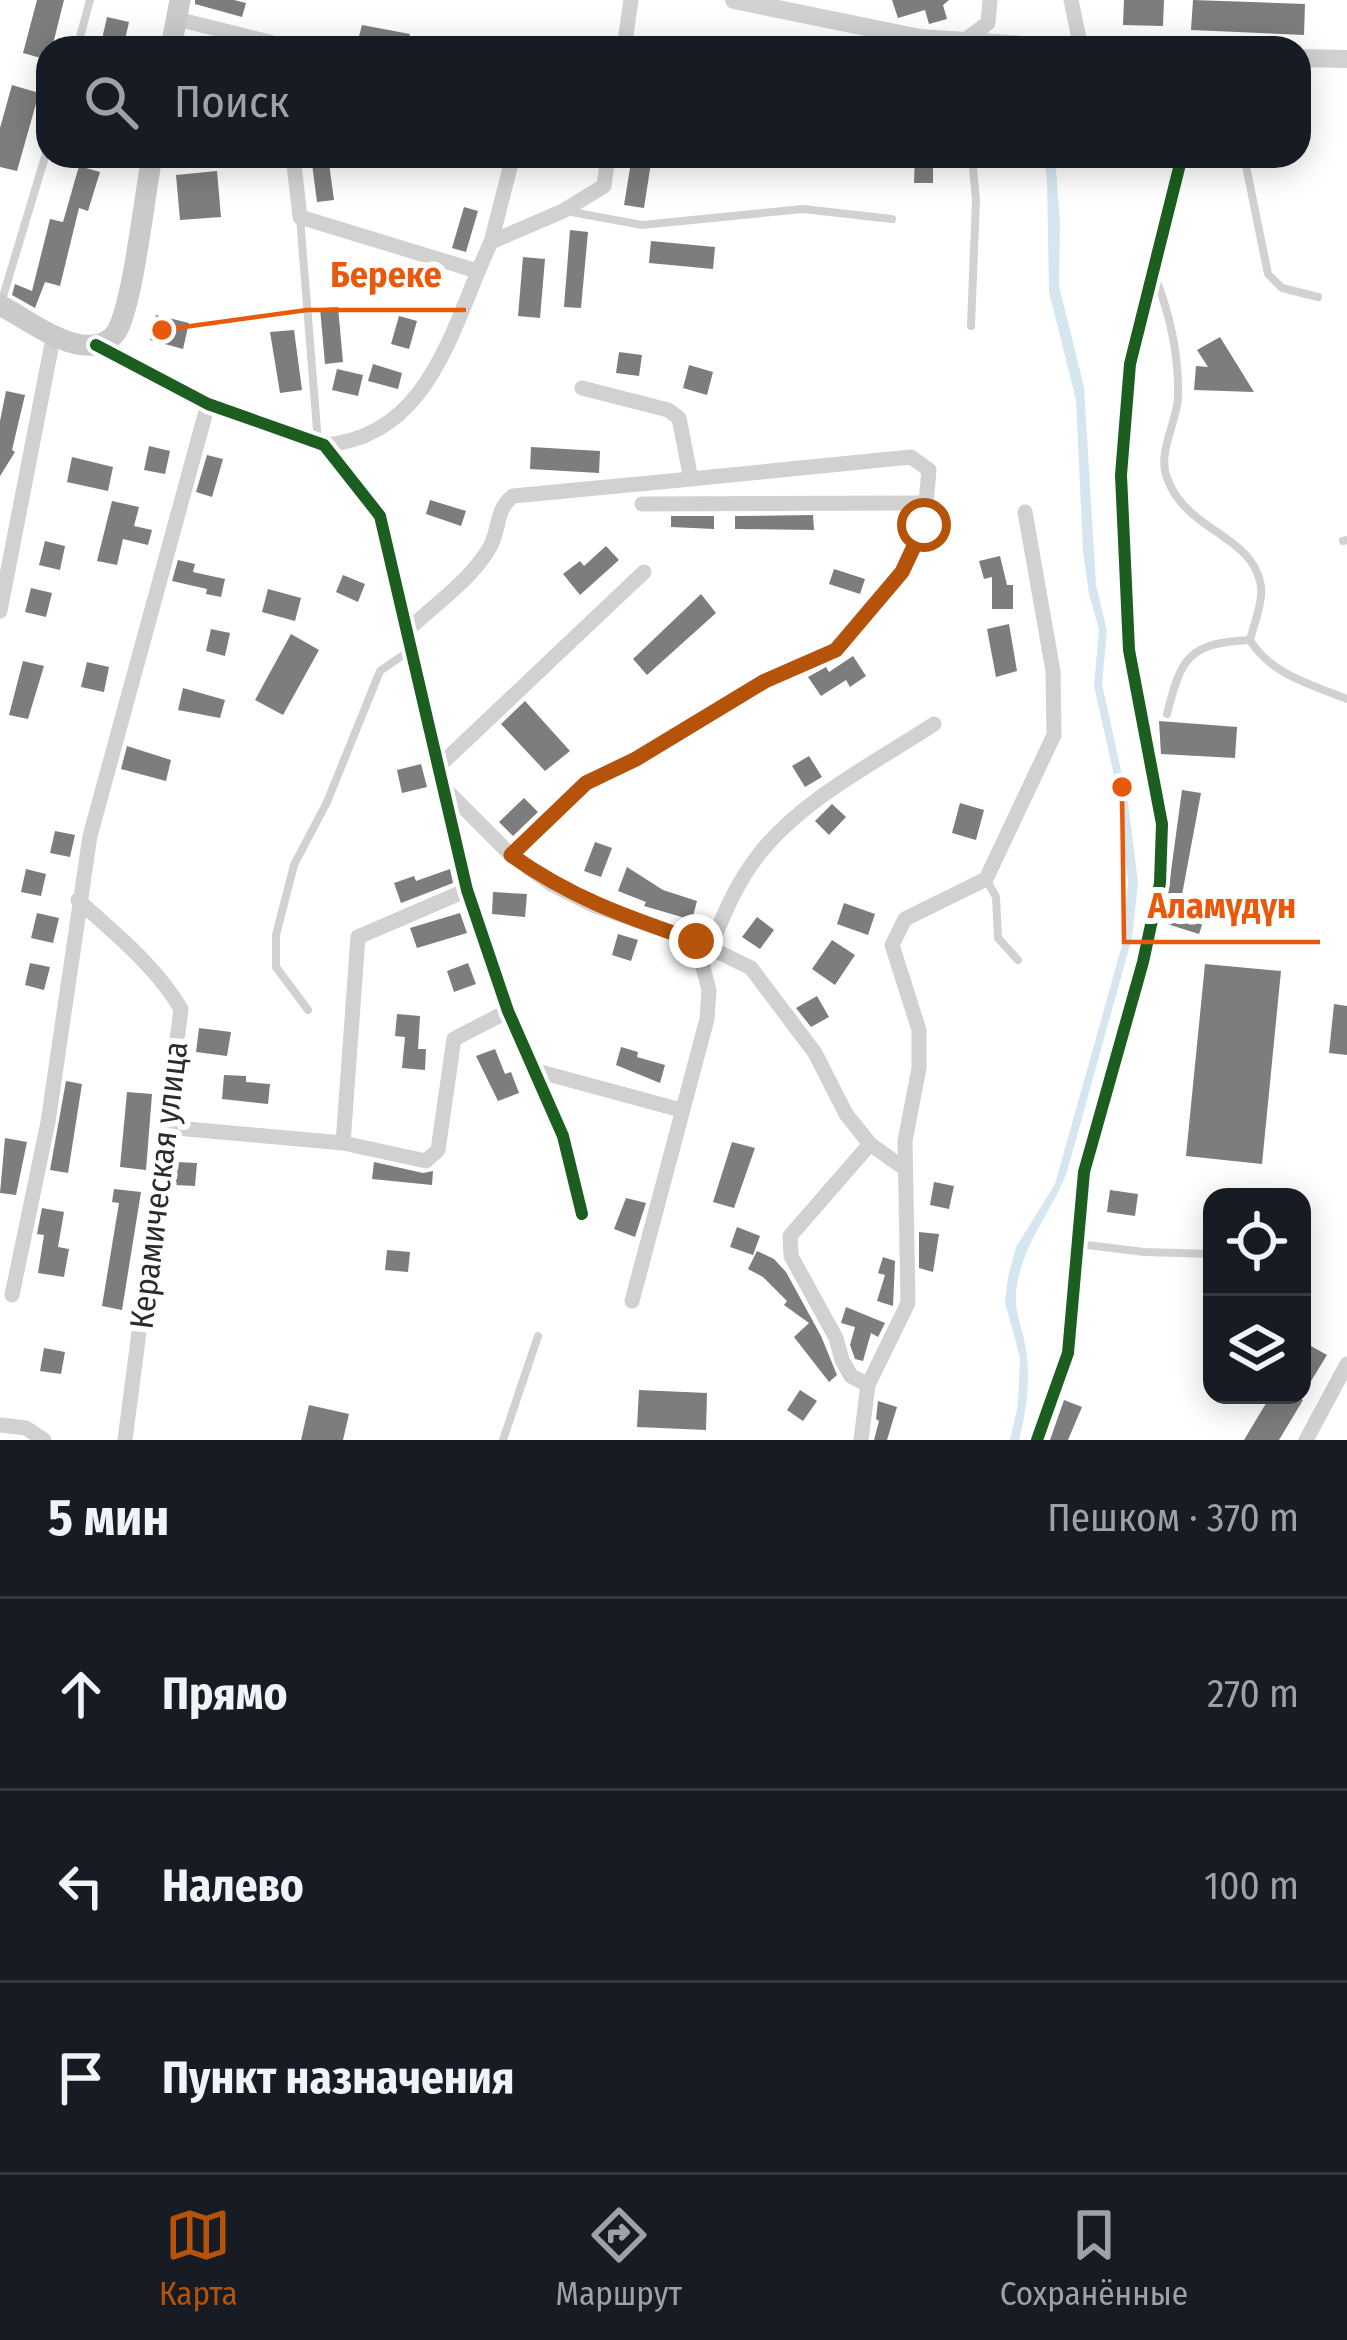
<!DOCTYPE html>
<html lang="ru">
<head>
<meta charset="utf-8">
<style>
	:root { --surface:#171b24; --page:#242831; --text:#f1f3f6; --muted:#9ea1a6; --line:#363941; --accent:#b45309 }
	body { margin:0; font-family:"Fira Sans Condensed",sans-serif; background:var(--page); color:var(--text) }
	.controls { position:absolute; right:36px; bottom:36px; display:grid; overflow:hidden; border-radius:24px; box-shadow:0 6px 30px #0003 }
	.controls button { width:108px; height:108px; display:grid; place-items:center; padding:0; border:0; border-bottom:3px solid var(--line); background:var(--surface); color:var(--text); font:60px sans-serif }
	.stop { position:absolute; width:36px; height:36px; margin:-27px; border:9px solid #b45309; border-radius:50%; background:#fff }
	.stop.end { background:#b45309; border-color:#fff; box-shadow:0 3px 12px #0008 }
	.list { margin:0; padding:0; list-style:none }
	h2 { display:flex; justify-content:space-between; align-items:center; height:156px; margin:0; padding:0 48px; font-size:51px }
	h2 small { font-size:39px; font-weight:400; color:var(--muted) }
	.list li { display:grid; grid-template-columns:78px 1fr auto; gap:36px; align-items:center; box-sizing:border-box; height:192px; padding:0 48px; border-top:3px solid var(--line) }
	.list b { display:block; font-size:45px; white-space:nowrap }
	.list em { font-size:39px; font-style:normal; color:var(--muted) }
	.icon { flex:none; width:66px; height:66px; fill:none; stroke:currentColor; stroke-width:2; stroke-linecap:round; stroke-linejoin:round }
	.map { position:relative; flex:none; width:1347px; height:1440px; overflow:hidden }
	.search { position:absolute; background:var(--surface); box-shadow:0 6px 30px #0003; left:36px; right:36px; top:36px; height:132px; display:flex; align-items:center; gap:30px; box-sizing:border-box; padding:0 42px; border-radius:36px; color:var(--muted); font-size:45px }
	.sheet { height:732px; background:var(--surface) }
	nav { display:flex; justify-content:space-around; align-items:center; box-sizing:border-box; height:168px; border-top:3px solid var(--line); background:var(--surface); font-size:33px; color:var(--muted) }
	nav a { display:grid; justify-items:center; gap:6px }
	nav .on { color:var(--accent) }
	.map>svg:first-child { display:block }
</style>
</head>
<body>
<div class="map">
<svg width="1347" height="1440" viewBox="0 0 1347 1440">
	<rect width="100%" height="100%" fill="#fff"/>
	<path fill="#d6e6f0" d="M1043,156H1055L1060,224L1059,286L1084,387L1096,585L1107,631L1102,684L1128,802L1138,883L1132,938L1067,1172C1051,1213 1021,1246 1016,1292C1014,1314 1025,1334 1027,1356C1030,1385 1026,1412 1019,1440H1010L1018,1405L1020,1358L1005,1302L1008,1277L1016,1247L1055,1184L1124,938L1128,881L1117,789L1094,686L1099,629L1089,594L1083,551L1076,400L1049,292L1047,179Z"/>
	<g fill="#7d7d7d">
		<polygon points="37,0 64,0 52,48 48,48 48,60 23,53"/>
		<polygon points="195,0 234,0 246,3 242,17 195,4"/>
		<polygon points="892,0 949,0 943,5 947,19 929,24 925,10 898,18"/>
		<polygon points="1124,0 1164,0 1163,26 1123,25"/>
		<polygon points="1193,0 1305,4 1304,35 1191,30"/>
		<polygon points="107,17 129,22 123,48 100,48"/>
		<polygon points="362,25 410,34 406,48 388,48 358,40"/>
		<polygon points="12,85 39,93 17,171 0,167 0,128"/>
		<polygon points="311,156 328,156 334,200 317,202"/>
		<polygon points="632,156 652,156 644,208 624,205"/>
		<polygon points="915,156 933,156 933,183 914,183"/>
		<polygon points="79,166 100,172 88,211 79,208 60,286 45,282 35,308 12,295 15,284 32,291 50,219 63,222"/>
		<polygon points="217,171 221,217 180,220 176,175"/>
		<polygon points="464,207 478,211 466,252 452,248"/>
		<polygon points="570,230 588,232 581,308 564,307"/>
		<polygon points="651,241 715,247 713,269 649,263"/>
		<polygon points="523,257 545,259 540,318 518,316"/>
		<polygon points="338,307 343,362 325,364 320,308"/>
		<polygon points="156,315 189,323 183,349 150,340"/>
		<polygon points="399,316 417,321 409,349 391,344"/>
		<polygon points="294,330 302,390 280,393 270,332"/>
		<polygon points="1220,337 1254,392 1194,390 1196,366 1208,367 1197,350"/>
		<polygon points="619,352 642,355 639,376 616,373"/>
		<polygon points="373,364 402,373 398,389 368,381"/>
		<polygon points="689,365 713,372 707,395 683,388"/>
		<polygon points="337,369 363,375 358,396 332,390"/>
		<polygon points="6,391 25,395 12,450 15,452 0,476 0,421"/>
		<polygon points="149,446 170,451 165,474 144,470"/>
		<polygon points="531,447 600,451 599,473 530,469"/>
		<polygon points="207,455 223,459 212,497 196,492"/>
		<polygon points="72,457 113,467 108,491 67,482"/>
		<polygon points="430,500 466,511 461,526 426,514"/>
		<polygon points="112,501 139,507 134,526 152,530 148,545 123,539 117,565 97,561"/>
		<polygon points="813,515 814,530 735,529 735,516"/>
		<polygon points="671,516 714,516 714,529 671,527"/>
		<polygon points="45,541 65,546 60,570 39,565"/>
		<polygon points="606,546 619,560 580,595 563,574 580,561 584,566"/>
		<polygon points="1000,556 1007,585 1013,585 1013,609 992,609 992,577 984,579 979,561"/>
		<polygon points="178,560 195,564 193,572 225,579 221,597 206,594 207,589 172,581"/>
		<polygon points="834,569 865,579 860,594 829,584"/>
		<polygon points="343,575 365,584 358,602 336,592"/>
		<polygon points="31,588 52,593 46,617 25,612"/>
		<polygon points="268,589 301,598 295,621 262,612"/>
		<polygon points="701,594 716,613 647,675 633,659"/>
		<polygon points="1009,624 1017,671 996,677 987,629"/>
		<polygon points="211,629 230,633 225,656 206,651"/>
		<polygon points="291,634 319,650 283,715 255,700"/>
		<polygon points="853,656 866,676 850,687 846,680 821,696 808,677 826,667 829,672"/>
		<polygon points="23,661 44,666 28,719 9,715"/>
		<polygon points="87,662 109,667 104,692 81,687"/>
		<polygon points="183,688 225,700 220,718 178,710"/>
		<polygon points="525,701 570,751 545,771 501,724"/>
		<polygon points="1159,721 1237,727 1235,758 1161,754"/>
		<polygon points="127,746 171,760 166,781 121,769"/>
		<polygon points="809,756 822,777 805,787 792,766"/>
		<polygon points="421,764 427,787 402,793 397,770"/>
		<polygon points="1182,790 1201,793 1179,911 1204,919 1199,934 1164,923"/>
		<polygon points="524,798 538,812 513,836 499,822"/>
		<polygon points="960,803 984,810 976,840 952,833"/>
		<polygon points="832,804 846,817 829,835 815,821"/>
		<polygon points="55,831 75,835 70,857 50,853"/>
		<polygon points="595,842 612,848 601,877 584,871"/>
		<polygon points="627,867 663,890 697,901 692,920 644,906 646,902 618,891"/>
		<polygon points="26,869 46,874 41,896 21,892"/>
		<polygon points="450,869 453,883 401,903 394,883 414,876 416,881"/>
		<polygon points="493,892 527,894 525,917 492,914"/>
		<polygon points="844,903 875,914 868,935 837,924"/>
		<polygon points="37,913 59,918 53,943 31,938"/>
		<polygon points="460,913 467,933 417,948 410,928"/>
		<polygon points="757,917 774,930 760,949 742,937"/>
		<polygon points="618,934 638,940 631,961 612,955"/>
		<polygon points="832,940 855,955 835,985 812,969"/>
		<polygon points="30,963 50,967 44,990 25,985"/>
		<polygon points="468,963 476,984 454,992 447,971"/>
		<polygon points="1205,964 1281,971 1262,1164 1186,1156"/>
		<polygon points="817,996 829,1017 811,1027 796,1008"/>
		<polygon points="1334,1004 1347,1006 1347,1055 1329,1053"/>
		<polygon points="397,1014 420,1016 418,1049 426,1049 425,1070 402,1068 405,1037 395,1036"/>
		<polygon points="199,1028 231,1032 227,1056 196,1052"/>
		<polygon points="621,1047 638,1052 637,1057 665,1065 660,1083 616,1065"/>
		<polygon points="495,1049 505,1074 511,1072 519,1093 498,1101 476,1056"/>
		<polygon points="224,1075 246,1076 246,1082 270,1084 268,1104 222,1099"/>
		<polygon points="66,1081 82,1084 68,1173 50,1170"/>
		<polygon points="127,1092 152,1094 146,1170 120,1167"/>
		<polygon points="5,1138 27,1142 16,1195 0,1193"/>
		<polygon points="732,1142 755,1148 734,1208 713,1202"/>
		<polygon points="176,1162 197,1163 195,1186 175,1185"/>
		<polygon points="374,1162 423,1173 433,1171 432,1185 372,1179"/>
		<polygon points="934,1182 954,1186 949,1209 930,1205"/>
		<polygon points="114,1189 141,1192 122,1310 102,1306 119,1203 112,1202"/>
		<polygon points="1110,1190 1138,1194 1135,1216 1107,1212"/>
		<polygon points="626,1198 646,1203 635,1237 614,1229"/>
		<polygon points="42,1208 64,1212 58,1247 69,1249 64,1277 38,1273 44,1235 37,1234"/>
		<polygon points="737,1227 760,1236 753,1255 730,1247"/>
		<polygon points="919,1232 939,1234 933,1272 919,1268"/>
		<polygon points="387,1250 410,1252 408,1272 385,1270"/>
		<polygon points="757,1251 774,1259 786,1272 821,1336 837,1375 829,1382 794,1337 809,1323 784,1305 787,1301 763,1277 748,1269"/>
		<polygon points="883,1257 895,1261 893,1306 877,1301 885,1275 878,1273"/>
		<polygon points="846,1307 885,1323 878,1337 871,1333 863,1361 855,1359 850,1345 855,1327 841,1323"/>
		<polygon points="1302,1341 1327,1355 1311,1381 1302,1376"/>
		<polygon points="44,1348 65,1352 61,1374 40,1371"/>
		<polygon points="639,1390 707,1393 706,1430 637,1427"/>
		<polygon points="800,1390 817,1401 803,1421 787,1410"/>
		<polygon points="1271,1395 1294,1395 1303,1400 1279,1440 1244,1440"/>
		<polygon points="1064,1400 1082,1407 1068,1440 1050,1440"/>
		<polygon points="878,1401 897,1407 887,1440 874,1440 879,1421 876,1419"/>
		<polygon points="309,1405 349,1414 343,1440 301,1440"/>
	</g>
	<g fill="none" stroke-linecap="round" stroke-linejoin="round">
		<g stroke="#d1d1d1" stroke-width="8">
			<polyline points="77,48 90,0"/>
			<polyline points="1244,156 1268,274 1282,288 1318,297"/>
			<polyline points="566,211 642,225 803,209 892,219"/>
			<polyline points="300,218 318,442"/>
			<path d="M1156,279C1171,318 1179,355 1178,397C1177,423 1157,452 1167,478C1187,533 1253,534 1261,586C1263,602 1254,624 1250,640C1270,674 1312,685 1347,699"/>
			<polyline points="1,303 48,147"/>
			<polyline points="971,326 976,200 972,156"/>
			<polyline points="1343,541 1347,540"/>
			<path d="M1167,714C1181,658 1188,643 1250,640"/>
			<polyline points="986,879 996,897 998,938 1018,960"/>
			<polyline points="308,1010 276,967 276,935 294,865 327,802 380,671 409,651"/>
			<polyline points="1079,1244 1144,1252 1212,1254"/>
			<polyline points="503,1440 538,1336"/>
		</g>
		<g stroke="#d1d1d1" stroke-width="15">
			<polyline points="1071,0 1081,48"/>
			<polyline points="177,19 293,48"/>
			<polyline points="961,43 988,23 990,0"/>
			<polyline points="624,48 631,0"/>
			<polyline points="293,156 300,217 477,271"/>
			<polyline points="491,242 513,156"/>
			<polyline points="96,345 208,404 324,445 380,516 467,890 508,1011 563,1136 582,1214"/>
			<path d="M324,445C432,437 453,322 491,242L563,211L604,186L608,156"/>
			<polyline points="642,504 926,503"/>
			<polyline points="0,611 54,333"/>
			<path d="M408,630C434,605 472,579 490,547C500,529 495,510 513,496L691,479"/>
			<polyline points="438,767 644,572"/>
			<polyline points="447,791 511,855 551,884 595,906 696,941 751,968 815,1053 846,1114 870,1144 905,1169"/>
			<polyline points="511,855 586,783 636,759 765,681 835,650 902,572 924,525 929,470 911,457 691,479 679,418 668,410 582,388"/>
			<path d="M78,900C114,933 156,966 181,1009L125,1440"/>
			<path d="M710,948C723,916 736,884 757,857C800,800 875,763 934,724"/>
			<polyline points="533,1070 681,1110"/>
			<polyline points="165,1127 343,1143 426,1161 438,1150 454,1039 508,1011"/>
			<polyline points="343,1143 358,937 467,890"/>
			<polyline points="12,1295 48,1122 90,836 208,404"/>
			<polyline points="632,1301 707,1019 709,990 696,941"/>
			<polyline points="868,1385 851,1376 842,1360 836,1338 791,1256 790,1236 870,1144"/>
			<polyline points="0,1425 26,1428 44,1440"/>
			<polyline points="861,1440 868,1385 908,1303 905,1141 919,1068 919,1030 892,945 905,919 986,879 1054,735 1053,671 1025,512"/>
			<polyline points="1037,1440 1068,1353 1084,1172 1143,962 1160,883 1162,824 1129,650 1121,475 1130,364 1182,156"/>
			<polyline points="1306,1440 1347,1364"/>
		</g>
		<g stroke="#d1d1d1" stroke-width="18">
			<polyline points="734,0 920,38 1068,48"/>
			<polyline points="1299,58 1347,59"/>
		</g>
		<g stroke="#cacaca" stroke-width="21">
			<polyline points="171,48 180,0"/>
			<path d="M0,305C25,318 64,349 94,345C103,344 112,339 117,331C133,303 145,193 152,156"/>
		</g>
		<defs>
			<g id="cycleway">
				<polyline points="96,345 208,404 324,445 380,516 467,890 508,1011 563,1136 582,1214"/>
				<polyline points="1037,1440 1068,1353 1084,1172 1143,962 1160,883 1162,824 1129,650 1121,475 1130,364 1182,156"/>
			</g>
		</defs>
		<use href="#cycleway" stroke="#fff" stroke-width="20"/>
		<use href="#cycleway" stroke="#1b5e20" stroke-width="12"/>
	</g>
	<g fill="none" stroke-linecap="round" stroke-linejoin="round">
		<path stroke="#b45309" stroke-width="15" d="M696,941C627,917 571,898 511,855L586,783L636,759L765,681L836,650L902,572L924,525"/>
	</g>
	<g text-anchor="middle" stroke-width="12" stroke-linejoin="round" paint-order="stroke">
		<g font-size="33" fill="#2c2c2c" stroke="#fff">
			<text transform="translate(158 1185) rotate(-83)" y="12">Керамическая улица</text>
		</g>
	</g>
	<path fill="none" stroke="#e8590c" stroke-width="4.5" d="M162 330L307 310H466M1122 787L1124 942H1320"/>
	<g fill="#e8590c" stroke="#fff" stroke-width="4.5">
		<circle cx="162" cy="330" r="12"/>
		<circle cx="1122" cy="787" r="12"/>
	</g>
	<g font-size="36" text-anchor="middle" font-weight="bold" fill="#e8590c" stroke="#fff" stroke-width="12" stroke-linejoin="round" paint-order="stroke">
		<text x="386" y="287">Береке</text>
		<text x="1222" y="918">Аламүдүн</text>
	</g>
</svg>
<div class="controls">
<button><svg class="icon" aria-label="locate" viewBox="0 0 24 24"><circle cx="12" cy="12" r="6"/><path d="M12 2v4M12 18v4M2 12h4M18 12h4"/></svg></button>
<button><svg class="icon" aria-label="layers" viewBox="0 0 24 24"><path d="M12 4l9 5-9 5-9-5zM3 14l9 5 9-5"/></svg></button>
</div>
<div class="stop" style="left:924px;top:525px"></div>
<div class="stop end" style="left:696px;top:941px"></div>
<div class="search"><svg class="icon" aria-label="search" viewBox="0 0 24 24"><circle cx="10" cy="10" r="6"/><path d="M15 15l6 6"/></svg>Поиск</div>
</div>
<section class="sheet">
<h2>5 мин<small>Пешком · 370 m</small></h2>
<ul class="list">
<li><svg class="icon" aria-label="ahead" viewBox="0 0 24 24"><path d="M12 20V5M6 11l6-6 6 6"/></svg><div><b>Прямо</b></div><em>270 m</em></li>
<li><svg class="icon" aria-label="left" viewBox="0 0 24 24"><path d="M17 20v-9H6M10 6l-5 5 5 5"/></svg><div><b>Налево</b></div><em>100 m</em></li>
<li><svg class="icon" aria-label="arrive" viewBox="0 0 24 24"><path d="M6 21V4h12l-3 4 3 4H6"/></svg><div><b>Пункт назначения</b></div></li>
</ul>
</section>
<nav>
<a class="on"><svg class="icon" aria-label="map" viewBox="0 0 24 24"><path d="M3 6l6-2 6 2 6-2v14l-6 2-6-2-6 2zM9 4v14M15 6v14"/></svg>Карта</a>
<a><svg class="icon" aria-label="directions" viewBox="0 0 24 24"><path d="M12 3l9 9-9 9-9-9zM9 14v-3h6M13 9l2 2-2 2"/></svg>Маршрут</a>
<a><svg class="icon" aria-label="saved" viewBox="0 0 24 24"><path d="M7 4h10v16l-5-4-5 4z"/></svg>Сохранённые</a>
</nav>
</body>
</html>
